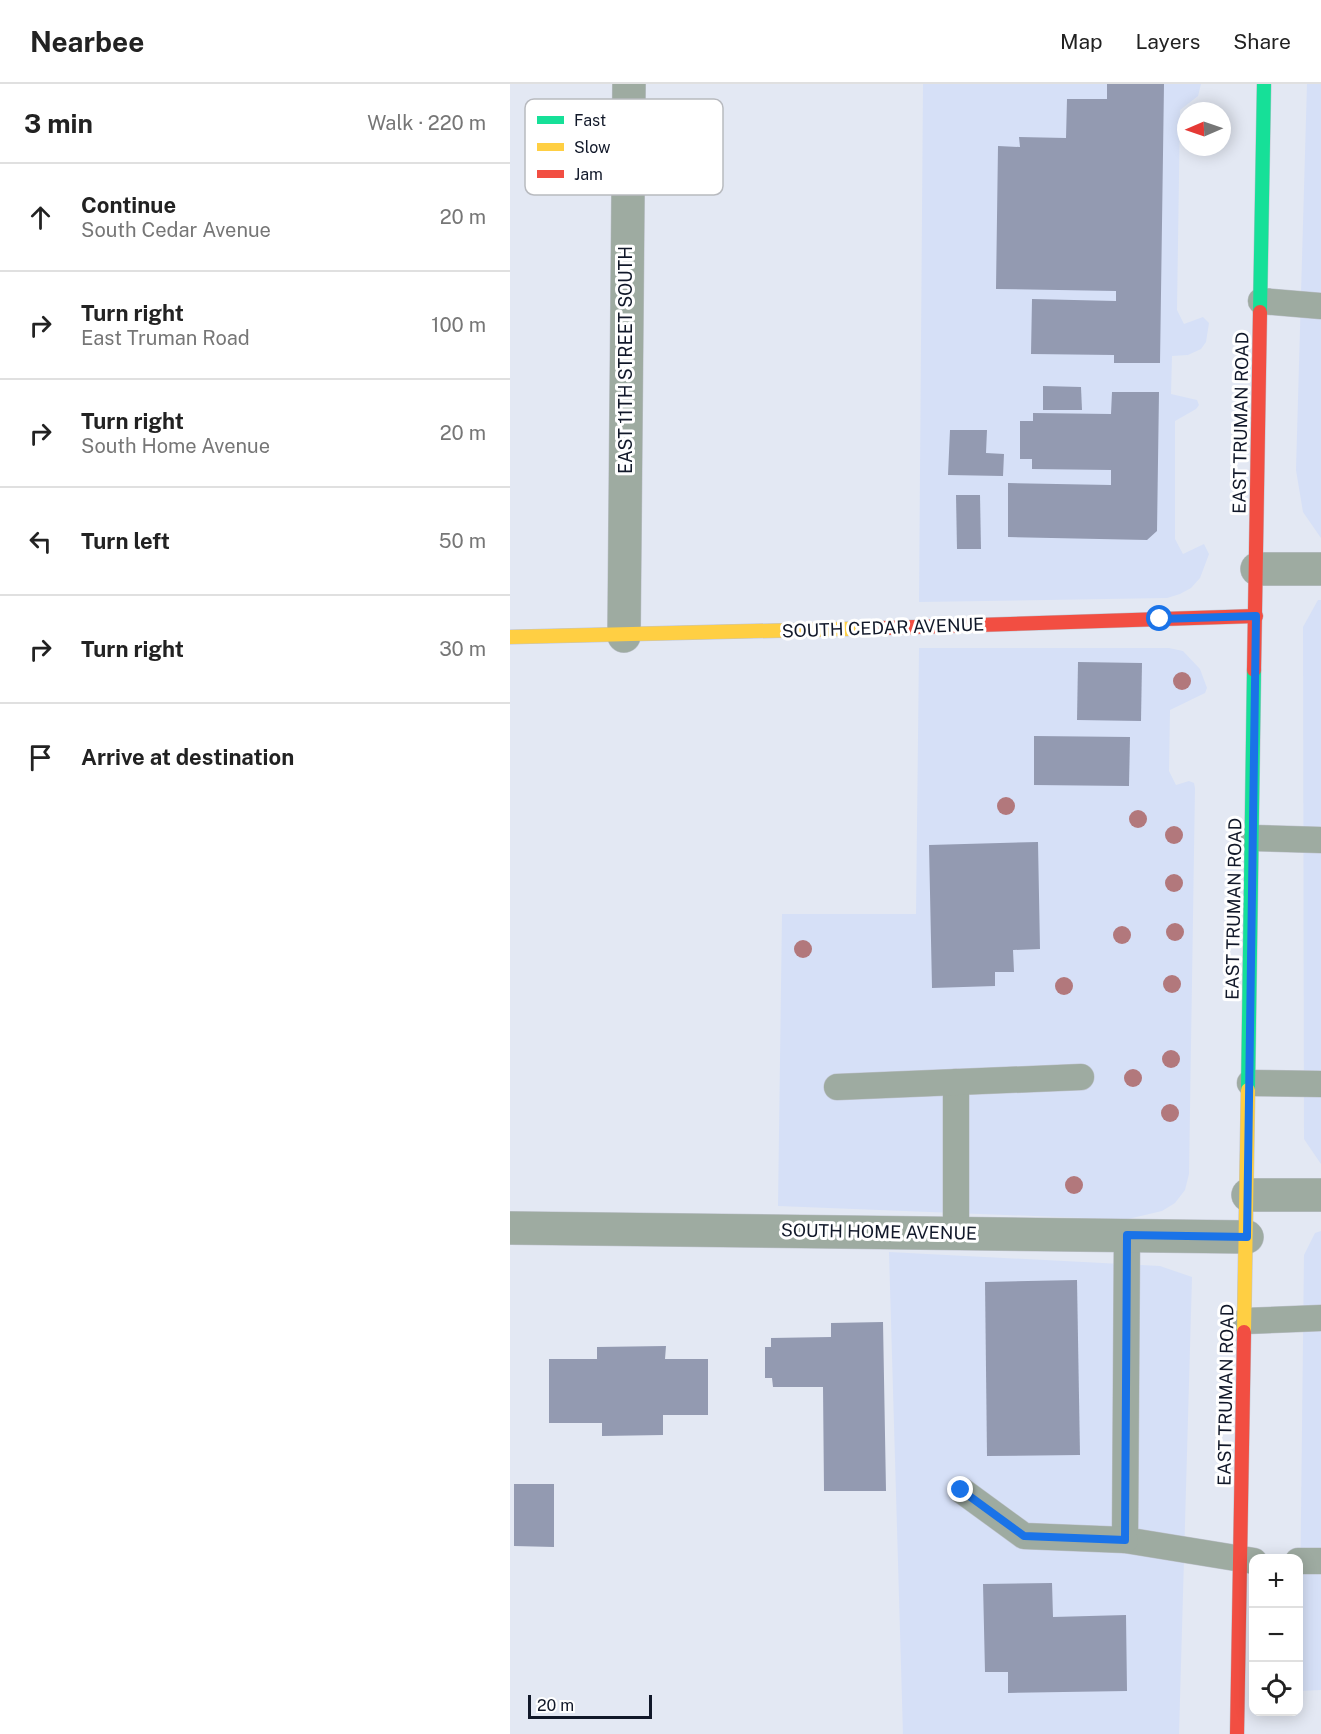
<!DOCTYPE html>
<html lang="en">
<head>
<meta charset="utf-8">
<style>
	:root { --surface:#fff; --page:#f6f6f6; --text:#222; --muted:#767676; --line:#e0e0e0 }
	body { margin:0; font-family:"Public Sans",sans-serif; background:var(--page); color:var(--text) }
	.controls { position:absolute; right:18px; bottom:18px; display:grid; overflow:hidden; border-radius:12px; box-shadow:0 3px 15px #0003 }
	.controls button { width:54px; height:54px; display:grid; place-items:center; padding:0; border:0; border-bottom:2px solid var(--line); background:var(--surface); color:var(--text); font:30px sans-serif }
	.compass { position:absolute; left:667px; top:18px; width:54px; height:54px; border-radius:50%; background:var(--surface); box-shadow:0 3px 15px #0003; rotate:268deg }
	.scale { position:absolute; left:18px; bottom:15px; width:124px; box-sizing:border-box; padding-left:6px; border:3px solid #111829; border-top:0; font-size:16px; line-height:21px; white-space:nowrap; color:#111829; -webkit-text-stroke:4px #fff; paint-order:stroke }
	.stop { position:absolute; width:18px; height:18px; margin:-14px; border:4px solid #1a73e8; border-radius:50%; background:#fff }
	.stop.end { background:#1a73e8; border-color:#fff; box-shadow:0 2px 6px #0008 }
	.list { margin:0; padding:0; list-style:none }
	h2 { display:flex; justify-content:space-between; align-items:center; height:78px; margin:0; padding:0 24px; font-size:26px }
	h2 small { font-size:20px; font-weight:400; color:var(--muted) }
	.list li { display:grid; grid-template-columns:39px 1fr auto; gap:18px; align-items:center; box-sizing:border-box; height:108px; padding:0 24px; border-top:2px solid var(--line) }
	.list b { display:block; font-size:22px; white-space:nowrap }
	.list p { margin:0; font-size:20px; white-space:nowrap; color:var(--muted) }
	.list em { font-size:20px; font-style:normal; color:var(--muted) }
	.icon { flex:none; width:33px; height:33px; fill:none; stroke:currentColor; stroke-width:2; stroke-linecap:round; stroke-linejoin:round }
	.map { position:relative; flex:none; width:811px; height:1650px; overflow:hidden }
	header { display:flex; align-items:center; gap:36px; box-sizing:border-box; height:84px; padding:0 30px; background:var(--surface); border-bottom:2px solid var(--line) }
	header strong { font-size:28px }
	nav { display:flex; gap:33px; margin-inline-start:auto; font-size:21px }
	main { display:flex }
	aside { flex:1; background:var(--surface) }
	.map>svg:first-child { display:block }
</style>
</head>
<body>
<header>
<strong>Nearbee</strong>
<nav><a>Map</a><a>Layers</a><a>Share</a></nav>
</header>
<main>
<aside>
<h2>3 min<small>Walk · 220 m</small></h2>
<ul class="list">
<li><svg class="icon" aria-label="ahead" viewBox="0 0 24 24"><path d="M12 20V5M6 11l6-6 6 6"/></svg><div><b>Continue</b><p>South Cedar Avenue</p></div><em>20 m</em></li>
<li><svg class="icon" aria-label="right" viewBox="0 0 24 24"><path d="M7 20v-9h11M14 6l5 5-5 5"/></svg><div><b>Turn right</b><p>East Truman Road</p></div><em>100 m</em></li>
<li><svg class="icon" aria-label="right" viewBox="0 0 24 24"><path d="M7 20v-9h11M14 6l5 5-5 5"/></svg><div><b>Turn right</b><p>South Home Avenue</p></div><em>20 m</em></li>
<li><svg class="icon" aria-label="left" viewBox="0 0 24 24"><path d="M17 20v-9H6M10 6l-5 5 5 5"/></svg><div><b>Turn left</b></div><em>50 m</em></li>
<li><svg class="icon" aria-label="right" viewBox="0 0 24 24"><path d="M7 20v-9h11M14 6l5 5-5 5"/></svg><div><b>Turn right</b></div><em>30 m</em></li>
<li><svg class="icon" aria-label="arrive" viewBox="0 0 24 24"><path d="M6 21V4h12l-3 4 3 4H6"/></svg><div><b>Arrive at destination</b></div></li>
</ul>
</aside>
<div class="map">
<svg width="811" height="1650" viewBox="0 0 811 1650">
	<rect width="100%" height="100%" fill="#e3e8f3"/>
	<g fill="#d6e0f7">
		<polygon points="413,0 691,0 688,12 670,26 667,226 674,240 693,233 699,239 696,258 691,265 678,271 662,272 661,310 687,316 689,321 686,325 665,337 665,455 673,470 694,460 699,470 690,494 681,504 670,510 657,514 409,518"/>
		<polygon points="797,0 811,0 811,454 793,428 786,386"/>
		<polygon points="808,516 811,516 811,1080 794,1055 793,543"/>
		<polygon points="409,564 659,564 673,567 690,585 697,604 695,609 660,626 659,687 666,701 679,697 684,699 685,704 679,1090 675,1106 665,1119 652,1127 618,1135 600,1135 268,1122 272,830 406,830"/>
		<polygon points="811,1147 811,1606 789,1607 794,1171 805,1149"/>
		<polygon points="379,1168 650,1182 682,1193 669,1650 393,1650"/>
	</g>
	<g fill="#939ab1">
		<polygon points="597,0 654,0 650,279 604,279 604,271 521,270 522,215 606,217 606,207 486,205 488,62 510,63 509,53 556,54 557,15 597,15"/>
		<polygon points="533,302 571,303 572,326 533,326"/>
		<polygon points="602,308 649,308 647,447 637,456 498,453 498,399 601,401 601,386 522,385 522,375 510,375 510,337 523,337 523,329 601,330"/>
		<polygon points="440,346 477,346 476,369 494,370 493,392 438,391"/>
		<polygon points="446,411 470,411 471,465 447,465"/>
		<polygon points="568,578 632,579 631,637 567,636"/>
		<polygon points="524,652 620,653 619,702 524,701"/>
		<polygon points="528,758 530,865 503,866 504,888 485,888 485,902 422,904 419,761"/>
		<polygon points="567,1196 570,1371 477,1372 475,1198"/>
		<polygon points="373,1238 376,1407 314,1407 313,1303 263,1303 262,1294 255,1294 255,1263 261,1263 261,1254 321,1253 321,1239"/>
		<polygon points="156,1262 155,1275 198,1275 198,1331 153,1331 153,1351 92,1352 92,1339 39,1339 39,1275 87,1275 87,1263"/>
		<polygon points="4,1400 44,1400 44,1463 4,1462"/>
		<polygon points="542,1499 543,1533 616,1531 617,1607 498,1609 498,1588 475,1588 473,1500"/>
	</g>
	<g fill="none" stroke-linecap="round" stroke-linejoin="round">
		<defs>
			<g id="lane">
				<polyline points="751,217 811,222"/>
				<polyline points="743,754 811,756"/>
				<polyline points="446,998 446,1149"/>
				<polyline points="740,999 811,1000"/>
				<polyline points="327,1003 571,993"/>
				<polyline points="617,1151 615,1456 744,1477"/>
				<polyline points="735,1237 811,1234"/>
				<polyline points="451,1406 514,1452 615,1456"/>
				<polyline points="788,1477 811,1477"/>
			</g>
			<g id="street">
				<polyline points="747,485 811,485"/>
				<polyline points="114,552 119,0"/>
				<polyline points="738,1111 811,1111"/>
				<polyline points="0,1144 737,1153"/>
			</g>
			<g id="fast">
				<polyline points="750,228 754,0"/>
				<polyline points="738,1006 744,586"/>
			</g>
			<g id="slow">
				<polyline points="0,553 372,544"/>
				<polyline points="734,1248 738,1006"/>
			</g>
			<g id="jam">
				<polyline points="372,544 746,532"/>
				<polyline points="744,586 750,228"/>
				<polyline points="727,1650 734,1248"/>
			</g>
		</defs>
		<use href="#lane" stroke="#bfc3cd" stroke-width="27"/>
		<use href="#street" stroke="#bfc3cd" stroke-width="34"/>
		<use href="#fast" stroke="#bfc3cd" stroke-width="15"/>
		<use href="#slow" stroke="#bfc3cd" stroke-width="15"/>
		<use href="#jam" stroke="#bfc3cd" stroke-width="15"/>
		<use href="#lane" stroke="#9eaba1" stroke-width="26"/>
		<use href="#street" stroke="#9eaba1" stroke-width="33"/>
		<use href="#fast" stroke="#16e098" stroke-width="14"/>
		<use href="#slow" stroke="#ffcf43" stroke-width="14"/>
		<use href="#jam" stroke="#f24e42" stroke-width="14"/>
	</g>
	<g fill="#b2787c">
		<circle cx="672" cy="597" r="9"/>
		<circle cx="496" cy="722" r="9"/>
		<circle cx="628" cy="735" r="9"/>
		<circle cx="664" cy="751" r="9"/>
		<circle cx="664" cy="799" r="9"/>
		<circle cx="665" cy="848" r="9"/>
		<circle cx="612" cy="851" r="9"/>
		<circle cx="293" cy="865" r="9"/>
		<circle cx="662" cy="900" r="9"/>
		<circle cx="554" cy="902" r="9"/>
		<circle cx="661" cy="975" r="9"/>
		<circle cx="623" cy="994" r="9"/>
		<circle cx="660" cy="1029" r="9"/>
		<circle cx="564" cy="1101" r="9"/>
	</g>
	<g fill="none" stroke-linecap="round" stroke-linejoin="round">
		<polyline stroke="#1a73e8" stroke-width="8" points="451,1406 514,1452 615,1456 617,1151 737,1153 746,532 650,535"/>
	</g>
	<g text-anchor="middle" stroke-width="6" stroke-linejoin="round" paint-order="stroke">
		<g font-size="18" fill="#111829" stroke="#fff">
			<text transform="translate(116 276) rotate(-90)" y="6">EAST 11TH STREET SOUTH</text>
			<text transform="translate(731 339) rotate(-89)" y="6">EAST TRUMAN ROAD</text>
			<text transform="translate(373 544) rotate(-2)" y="6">SOUTH CEDAR AVENUE</text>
			<text transform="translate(724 825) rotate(-89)" y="6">EAST TRUMAN ROAD</text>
			<text transform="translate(369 1148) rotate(1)" y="6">SOUTH HOME AVENUE</text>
			<text transform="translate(716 1311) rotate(-89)" y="6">EAST TRUMAN ROAD</text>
		</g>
	</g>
	<rect x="15" y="15" width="198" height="96" rx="9" fill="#fff" stroke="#b8babf" stroke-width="1.5"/>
	<rect x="27" y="32" width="27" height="8" fill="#16e098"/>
	<rect x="27" y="59" width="27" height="8" fill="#ffcf43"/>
	<rect x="27" y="86" width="27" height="8" fill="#f24e42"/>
	<g font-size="16" fill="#111829">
		<text x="64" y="42">Fast</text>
		<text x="64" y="69">Slow</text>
		<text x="64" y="96">Jam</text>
	</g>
</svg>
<div class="controls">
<button>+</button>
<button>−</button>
<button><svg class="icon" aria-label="locate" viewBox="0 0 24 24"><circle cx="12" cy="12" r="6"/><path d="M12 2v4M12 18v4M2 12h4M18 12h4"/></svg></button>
</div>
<svg class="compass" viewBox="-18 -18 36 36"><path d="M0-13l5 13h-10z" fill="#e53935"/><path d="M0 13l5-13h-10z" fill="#767676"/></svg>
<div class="scale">20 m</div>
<div class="stop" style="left:650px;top:535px"></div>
<div class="stop end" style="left:451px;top:1406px"></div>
</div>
</main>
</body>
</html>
